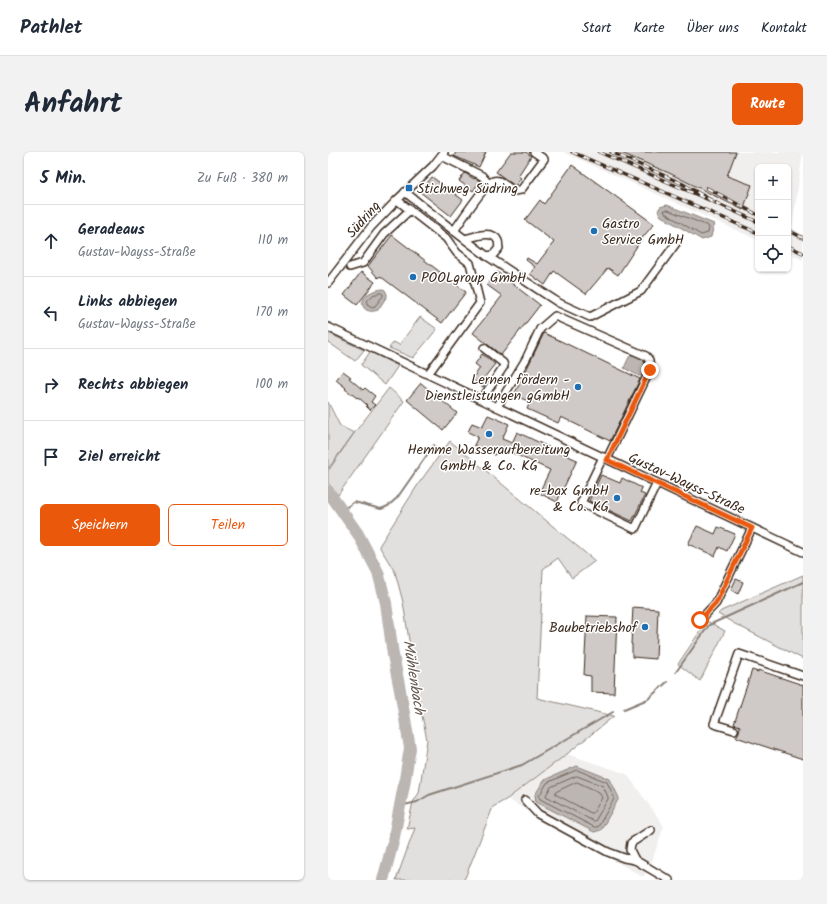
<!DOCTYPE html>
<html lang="de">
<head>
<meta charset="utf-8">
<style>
	:root { --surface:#fff; --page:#f2f2f3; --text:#1f2937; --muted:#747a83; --line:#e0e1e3; --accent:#ea580c }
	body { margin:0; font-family:Kalam,sans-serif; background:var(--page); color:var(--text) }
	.controls { position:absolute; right:12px; top:12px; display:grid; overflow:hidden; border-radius:6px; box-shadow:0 1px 3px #0004 }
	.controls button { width:36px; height:36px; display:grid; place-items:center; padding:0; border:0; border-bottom:1px solid var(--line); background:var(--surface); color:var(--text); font:20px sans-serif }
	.stop { position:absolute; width:12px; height:12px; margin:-9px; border:3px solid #ea580c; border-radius:50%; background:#fff }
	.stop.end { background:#ea580c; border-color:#fff; box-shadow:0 1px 4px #0008 }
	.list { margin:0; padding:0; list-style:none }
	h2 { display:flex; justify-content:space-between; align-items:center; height:52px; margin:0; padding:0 16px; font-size:17px }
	h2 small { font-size:13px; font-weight:400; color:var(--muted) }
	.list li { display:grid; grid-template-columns:26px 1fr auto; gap:12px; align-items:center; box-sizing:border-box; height:72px; padding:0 16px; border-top:1px solid var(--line) }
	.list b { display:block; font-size:15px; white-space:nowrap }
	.list p { margin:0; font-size:13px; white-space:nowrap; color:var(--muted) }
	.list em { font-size:13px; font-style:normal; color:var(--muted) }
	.actions { display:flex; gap:8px; padding:12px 16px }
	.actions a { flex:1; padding:9px 0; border:1px solid var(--accent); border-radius:6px; text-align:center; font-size:14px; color:var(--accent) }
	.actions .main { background:var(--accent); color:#fff }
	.icon { flex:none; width:22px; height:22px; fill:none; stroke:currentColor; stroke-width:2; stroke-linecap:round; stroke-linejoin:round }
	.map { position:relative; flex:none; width:475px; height:728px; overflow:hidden; border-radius:6px }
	header { display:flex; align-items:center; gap:24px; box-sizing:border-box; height:56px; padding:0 20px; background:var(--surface); border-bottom:1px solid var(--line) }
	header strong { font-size:19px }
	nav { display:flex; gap:22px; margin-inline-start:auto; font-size:14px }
	.intro { display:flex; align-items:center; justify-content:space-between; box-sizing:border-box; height:96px; padding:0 24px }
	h1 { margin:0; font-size:28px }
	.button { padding:10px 18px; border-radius:6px; background:var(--accent); color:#fff; font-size:14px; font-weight:700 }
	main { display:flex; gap:24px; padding:0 24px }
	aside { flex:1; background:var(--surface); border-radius:6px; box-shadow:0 1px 3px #0004 }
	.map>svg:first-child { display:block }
</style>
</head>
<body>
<header>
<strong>Pathlet</strong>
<nav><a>Start</a><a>Karte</a><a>Über uns</a><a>Kontakt</a></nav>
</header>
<div class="intro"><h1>Anfahrt</h1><a class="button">Route</a></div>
<main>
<aside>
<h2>5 Min.<small>Zu Fuß · 380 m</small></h2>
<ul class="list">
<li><svg class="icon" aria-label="ahead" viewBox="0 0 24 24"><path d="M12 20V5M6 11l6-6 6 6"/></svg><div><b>Geradeaus</b><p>Gustav-Wayss-Straße</p></div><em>110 m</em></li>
<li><svg class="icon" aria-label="left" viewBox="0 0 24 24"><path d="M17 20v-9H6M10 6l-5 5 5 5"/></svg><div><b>Links abbiegen</b><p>Gustav-Wayss-Straße</p></div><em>170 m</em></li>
<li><svg class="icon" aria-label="right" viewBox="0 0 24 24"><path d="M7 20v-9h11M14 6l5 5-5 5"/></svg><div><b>Rechts abbiegen</b></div><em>100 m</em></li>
<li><svg class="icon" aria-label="arrive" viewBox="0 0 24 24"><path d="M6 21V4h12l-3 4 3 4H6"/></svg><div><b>Ziel erreicht</b></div></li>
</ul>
<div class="actions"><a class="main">Speichern</a><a>Teilen</a></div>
</aside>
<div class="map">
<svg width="475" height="728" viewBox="0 0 475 728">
	<rect width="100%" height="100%" fill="#fff"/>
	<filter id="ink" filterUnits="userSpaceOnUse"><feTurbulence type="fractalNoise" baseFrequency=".025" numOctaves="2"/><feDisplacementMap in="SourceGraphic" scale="8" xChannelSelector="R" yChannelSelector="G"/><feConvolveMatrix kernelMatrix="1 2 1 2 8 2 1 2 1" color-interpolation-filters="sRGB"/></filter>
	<g filter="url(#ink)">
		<g fill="#f1efee">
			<polygon points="235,0 475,0 464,76 475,83 475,108 460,101 460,15 430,15 430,88"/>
			<polygon points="239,602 299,622 336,674 322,715 315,725 179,647"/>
		</g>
		<g fill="#e2e0de" stroke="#8e857e">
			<polygon points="92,165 109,177 85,206 61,196 66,190 71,193"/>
			<polygon points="0,181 36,198 27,209 0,190"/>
			<polygon points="42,200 70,214 57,233 33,213"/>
			<polygon points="61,236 76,249 10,343 0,331 0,319 27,280"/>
			<polygon points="0,250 12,274 26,281 0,317"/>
			<polygon points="122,289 267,409 244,426 230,406 215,417 209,546 286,564 239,602 179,647 165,655 137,726 134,728 68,728 87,676 79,677 85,650 91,641 99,588 89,539 75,450 67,420 51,394 91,331"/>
			<polygon points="475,423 475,507 407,472 390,462 393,459"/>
			<polygon points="379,469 397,479 372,529 350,512"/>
		</g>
		<g fill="#bcb6b3" stroke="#887e77">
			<polygon points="339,53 386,72 383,85 374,88 333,64 330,59 332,55"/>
			<path d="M55,137L57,138L59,142V144L50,158C31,165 26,140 55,137Z"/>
			<path d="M304,203C316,203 320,214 314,223L311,224L296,216L301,205Z"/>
			<polygon points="249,614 282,627 291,646 273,678 266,680 208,650 207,643 216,628"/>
		</g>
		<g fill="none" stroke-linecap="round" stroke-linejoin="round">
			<g stroke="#6f625a" stroke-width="1">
				<polygon points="338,58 340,58 380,74 381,76 380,81 373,83 337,61 336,59"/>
				<polygon points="53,141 55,142 55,144 47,154 44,155 39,152 39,149 45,143"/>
				<polygon points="249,618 279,630 286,645 286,647 270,675 266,675 212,647 211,644 219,631"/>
				<polygon points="249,624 275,634 280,645 280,647 267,669 265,669 218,644 218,643 223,635"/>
				<polygon points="249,630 271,640 274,646 265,661 263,661 227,642 228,640"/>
			</g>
			<g stroke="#887e77" stroke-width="2">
				<polyline points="13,359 26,350 53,357 60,354 69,346 106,293"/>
				<polyline points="348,520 381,473 475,430"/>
				<polyline points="296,557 320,547 339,530"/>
				<polyline points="72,654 89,650 101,643 194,613 285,560"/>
			</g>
			<polyline stroke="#bcb6b3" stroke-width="12" points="0,339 30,382 50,420 58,451 65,503 72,538 82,596 76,633 65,690 55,728"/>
		</g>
		<g fill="#cfcac7" stroke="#3b2a1e">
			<polygon points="128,0 158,0 151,15 126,4"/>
			<polygon points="183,0 198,0 203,4 190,24 193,26 187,34 168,20"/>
			<polygon points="291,0 408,0 399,24 424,33 415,58 341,21"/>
			<polygon points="244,13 326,72 315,85 290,123 280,116 258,142 226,119 217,133 202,122 207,115 198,108 199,106 209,112 226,90 197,68 212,48 216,52"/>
			<polygon points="137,21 146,27 147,26 152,29 145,39 131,29"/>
			<polygon points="104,25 135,48 123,64 92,40"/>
			<polygon points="64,83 138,140 114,171 52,124 50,126 40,114"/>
			<polygon points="33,120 47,130 29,153 16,143"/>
			<polygon points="169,120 212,153 173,203 145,181 174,144 159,133"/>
			<polygon points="216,181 312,227 282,289 233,265 230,271 199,257 202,250 186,243"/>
			<polygon points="154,202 167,212 156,226 159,228 155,235 144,227 152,216 147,212"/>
			<polygon points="15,219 23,225 21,226 35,238 37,236 47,244 43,250 47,253 42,258 38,254 39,253 30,245 29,246 17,237 18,236 8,228"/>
			<polygon points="93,231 129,261 115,278 79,248"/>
			<polygon points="160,263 181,272 174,287 184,291 189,280 231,300 249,308 229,350 211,341 222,318 171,295 167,303 146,293 150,285 140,280 144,271 154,275"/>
			<polygon points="273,323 292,331 294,326 314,336 312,341 317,343 304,369 261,349"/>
			<polygon points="369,374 387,382 390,375 407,382 399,399 391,395 387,404 360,392"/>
			<polygon points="408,427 415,430 410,442 403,438"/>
			<polygon points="305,455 330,457 328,507 304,505 304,492 303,492"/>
			<polygon points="259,464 289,465 286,541 263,540 263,524 256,523"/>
			<polygon points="424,518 430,520 430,518 475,533 475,607 408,585 411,580 412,574 406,572"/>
		</g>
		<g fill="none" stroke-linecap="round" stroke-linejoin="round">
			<defs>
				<g id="minor">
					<polyline points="114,4 154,24 161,32"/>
					<path d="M77,40C104,62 131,83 159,104L165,103L171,96C170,93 171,91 170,89C165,77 146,85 137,87"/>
					<polyline points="82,58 118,86 129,101 142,111 152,151 100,222"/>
					<path d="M126,79C133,69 156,33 165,29C168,28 168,28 171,29L186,39L193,38L216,7L206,0"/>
					<polyline points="159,104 231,151 262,165 313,139 349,90"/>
					<polyline points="22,115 35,111 56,82 82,58 69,48"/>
					<polyline points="0,131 43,75 69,48 105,14 116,0"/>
					<polyline points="0,175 475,400"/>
					<polyline points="154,247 176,214 175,211 156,196"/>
					<polyline points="169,255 198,207 212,177 227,164 318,204 321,208 322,218 279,307"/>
					<polyline points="275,305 253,351 307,377 329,331"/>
					<polyline points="372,468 388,451 424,376"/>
					<polyline points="406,578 386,572 411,502 475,524"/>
					<polyline points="197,648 210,662 280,700 296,706 307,708 341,728"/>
					<polyline points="307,708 302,698 303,691 323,678"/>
				</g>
			</defs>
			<use href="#minor" stroke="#3b2a1e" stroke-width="10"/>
			<use href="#minor" stroke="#fff" stroke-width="7"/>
			<defs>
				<g id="rail">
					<polyline points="244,0 430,81"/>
					<polyline points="271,0 388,51 353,31 283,0"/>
					<polyline points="379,36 430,63"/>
					<polyline points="388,51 430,70"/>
					<polyline points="460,78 475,86"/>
					<polyline points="460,94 475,101"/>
				</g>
			</defs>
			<use href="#rail" stroke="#3b2a1e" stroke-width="3.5"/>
			<use href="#rail" stroke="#fff" stroke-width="2" stroke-dasharray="6" stroke-linecap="butt"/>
		</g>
	</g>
	<g fill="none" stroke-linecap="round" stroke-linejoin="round" filter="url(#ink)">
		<polyline stroke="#ea580c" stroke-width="5" points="322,218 279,308 424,376 388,451 372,468"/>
	</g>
	<g fill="#1f6fb2" stroke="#fff" stroke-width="1.5">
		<rect x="77" y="32" width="8" height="8" rx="2"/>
		<circle cx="266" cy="79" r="4"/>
		<circle cx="85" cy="125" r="4"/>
		<circle cx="250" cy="235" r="4"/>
		<circle cx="161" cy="282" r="4"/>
		<circle cx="289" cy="346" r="4"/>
		<circle cx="317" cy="475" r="4"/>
	</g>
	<g text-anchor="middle" stroke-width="3" stroke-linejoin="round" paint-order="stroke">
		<g font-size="14" fill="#3b2a1e" stroke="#fff" text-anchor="start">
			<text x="89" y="41">Stichweg Südring</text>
			<text x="274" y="76">Gastro<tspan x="274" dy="16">Service GmbH</tspan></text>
			<text x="93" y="130">POOLgroup GmbH</text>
			<text x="242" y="232" text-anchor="end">Lernen fördern -<tspan x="242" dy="16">Dienstleistungen gGmbH</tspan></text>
			<text x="161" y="302" text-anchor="middle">Hemme Wasseraufbereitung<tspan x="161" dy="16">GmbH &amp; Co. KG</tspan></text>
			<text x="281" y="343" text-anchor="end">re-bax GmbH<tspan x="281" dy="16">&amp; Co. KG</tspan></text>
			<text x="309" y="480" text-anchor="end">Baubetriebshof</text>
		</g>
		<g font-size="14" fill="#3b2a1e" stroke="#fff">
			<text transform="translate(35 67) rotate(-49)" y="5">Südring</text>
			<text transform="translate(359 331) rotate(25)" y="5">Gustav-Wayss-Straße</text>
		</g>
		<g font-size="15" font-style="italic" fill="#685b52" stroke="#fff">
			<text transform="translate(86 525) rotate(81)" y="5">Mühlenbach</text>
		</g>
	</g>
</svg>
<div class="controls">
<button>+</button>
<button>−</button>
<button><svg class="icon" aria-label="locate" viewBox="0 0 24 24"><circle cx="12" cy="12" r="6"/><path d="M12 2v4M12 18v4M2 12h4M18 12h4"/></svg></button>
</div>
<div class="stop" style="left:372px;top:468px"></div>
<div class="stop end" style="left:322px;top:218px"></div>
</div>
</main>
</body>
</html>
